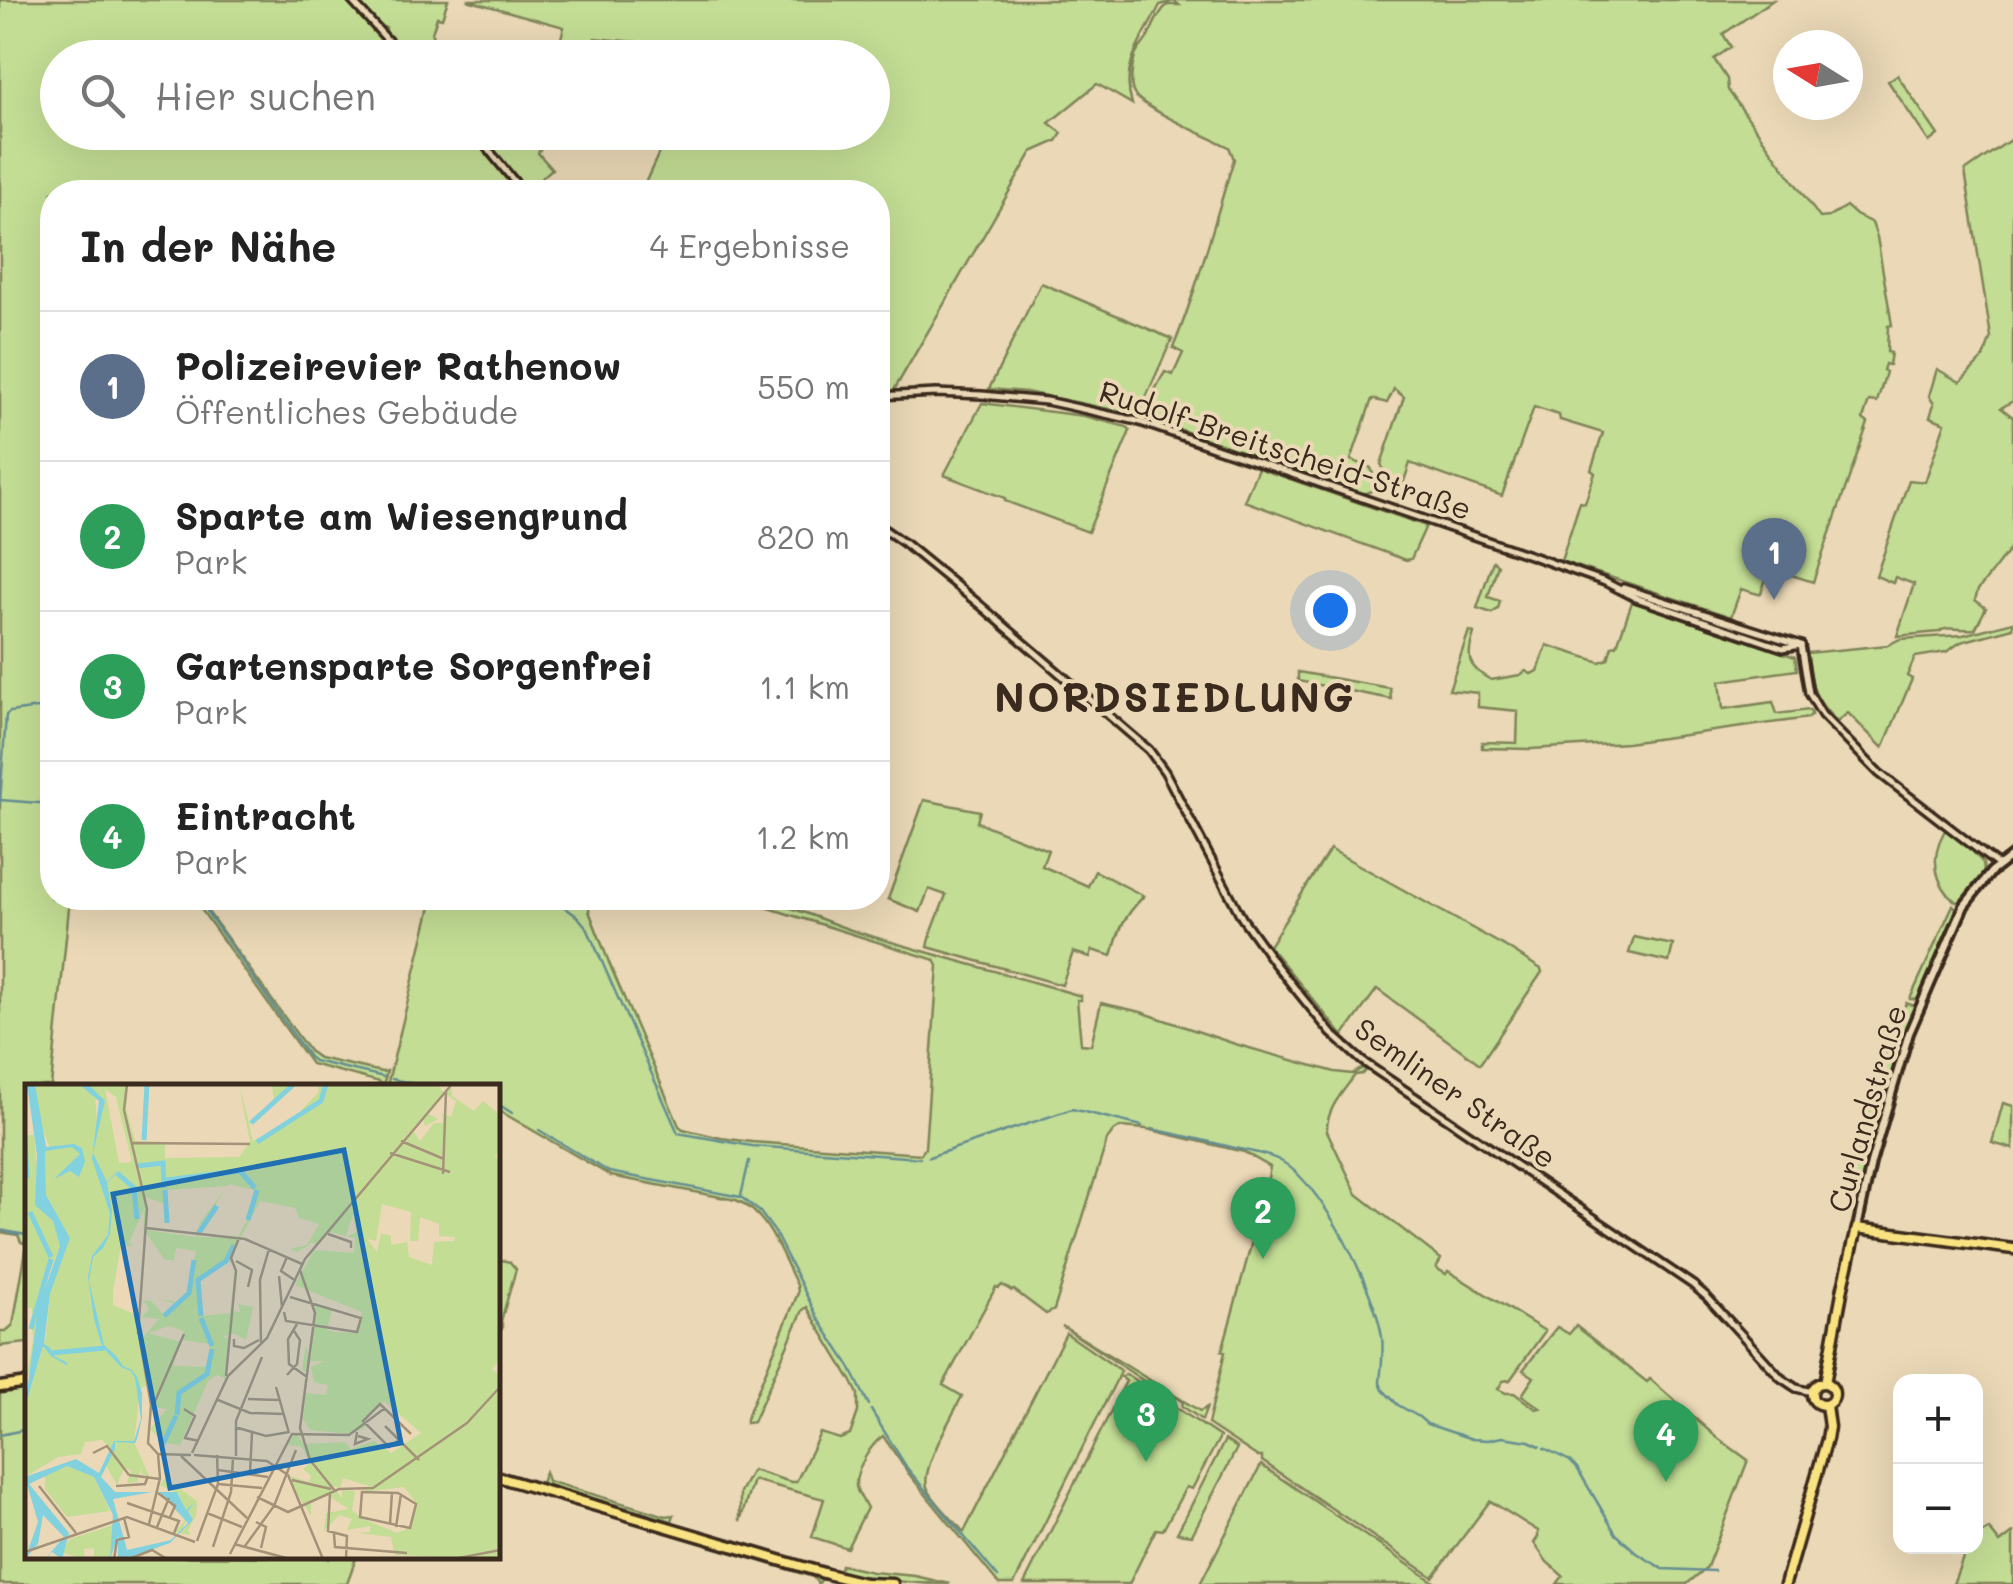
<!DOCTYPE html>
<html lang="de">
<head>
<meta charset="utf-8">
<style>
	:root { --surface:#fff; --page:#f2f2f2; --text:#222; --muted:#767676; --line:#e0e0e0; --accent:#1f6fb2 }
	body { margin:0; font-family:Mali,sans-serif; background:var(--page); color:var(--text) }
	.controls { position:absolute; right:30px; bottom:30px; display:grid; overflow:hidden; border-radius:20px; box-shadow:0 10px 40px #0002 }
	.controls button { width:90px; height:90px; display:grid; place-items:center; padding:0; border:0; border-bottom:2px solid var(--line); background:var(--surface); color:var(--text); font:50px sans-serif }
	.compass { position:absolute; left:1773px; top:30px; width:90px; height:90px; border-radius:50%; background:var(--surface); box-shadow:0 10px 40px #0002; rotate:281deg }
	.you { position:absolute; left:1330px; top:610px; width:35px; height:35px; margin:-25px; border:8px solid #fff; border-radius:50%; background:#1a73e8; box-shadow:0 0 0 15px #1a73e833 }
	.badge { display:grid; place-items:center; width:65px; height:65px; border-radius:50%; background:var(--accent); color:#fff; font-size:32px; font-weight:700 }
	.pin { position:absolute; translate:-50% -82px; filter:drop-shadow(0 2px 5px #0008) }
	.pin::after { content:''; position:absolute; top:52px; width:35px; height:30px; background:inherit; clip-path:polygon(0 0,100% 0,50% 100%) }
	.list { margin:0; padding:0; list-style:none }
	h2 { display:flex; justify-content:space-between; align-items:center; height:130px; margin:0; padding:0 40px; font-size:42px }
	h2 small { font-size:32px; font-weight:400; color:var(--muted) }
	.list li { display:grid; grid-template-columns:65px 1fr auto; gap:30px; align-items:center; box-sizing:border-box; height:150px; padding:0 40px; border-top:2px solid var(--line) }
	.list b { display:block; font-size:38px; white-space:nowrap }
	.list p { margin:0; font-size:32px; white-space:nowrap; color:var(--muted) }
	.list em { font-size:32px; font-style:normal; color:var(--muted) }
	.icon { flex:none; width:55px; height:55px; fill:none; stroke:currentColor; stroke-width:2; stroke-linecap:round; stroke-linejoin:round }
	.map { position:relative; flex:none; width:2013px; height:1584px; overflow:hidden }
	.search { position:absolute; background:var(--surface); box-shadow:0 10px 40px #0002; left:40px; top:40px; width:850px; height:110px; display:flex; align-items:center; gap:25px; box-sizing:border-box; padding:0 35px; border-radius:55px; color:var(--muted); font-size:38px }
	.panel { position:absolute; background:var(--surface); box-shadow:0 10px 40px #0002; left:40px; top:180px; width:850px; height:730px; border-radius:40px }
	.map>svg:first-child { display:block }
</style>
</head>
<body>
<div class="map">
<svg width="2013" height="1584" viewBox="0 0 2013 1584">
	<rect width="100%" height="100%" fill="#ead8b6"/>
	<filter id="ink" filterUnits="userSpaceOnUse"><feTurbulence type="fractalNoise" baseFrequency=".01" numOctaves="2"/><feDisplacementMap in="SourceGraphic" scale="20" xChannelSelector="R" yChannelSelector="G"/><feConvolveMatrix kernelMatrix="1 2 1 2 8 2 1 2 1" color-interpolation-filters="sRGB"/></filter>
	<g filter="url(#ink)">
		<g fill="#c3dd94" stroke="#7f8459" stroke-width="2.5">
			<polygon points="0,0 346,0 399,57 58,58 58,132 470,133 520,192 52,192 52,898 70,898 51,1086 28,1086 27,1343 0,1346 0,1331 6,1331 13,1325 27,1244 21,1242 18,1235 0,1232"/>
			<polygon points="355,0 448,0 442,18 437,17 432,33 435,51 447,57 408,57 386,34 386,28 379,26"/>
			<path d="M467,0H1773L1723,34L1731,47L1714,59L1727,79L1728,90L1820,218L1829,217L1846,206L1856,215L1872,223L1877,237L1892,325L1888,326L1887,352L1891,353L1889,365L1885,364L1883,370L1886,372L1877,402L1869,401L1863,419L1868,423L1813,582L1770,568L1761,593L1758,594L1741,589L1731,617L1561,561L1580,502L1585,503L1595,473L1591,470L1603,433L1560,420L1559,415L1534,407L1502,496L1410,463L1398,499L1381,464L1404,397L1394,389L1387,403L1372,399L1351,460L1371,468L1374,477V490L1363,494L1147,418C1147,404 1157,385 1165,372L1173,375L1183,353L1173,348C1198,287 1214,222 1234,159L1229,147C1211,138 1144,109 1134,94C1129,86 1132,66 1135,56C1138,49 1144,44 1148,37C1153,27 1157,14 1167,5H1179L1174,1L1160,5C1144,38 1119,65 1132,104L1097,84L1049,123L1062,133L1057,141L1032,152L893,392L878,393V192H641L668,133L872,132V58L689,57L637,42L595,38L591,57H556L564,27Z"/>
			<polygon points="1897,75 1938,135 1929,142 1888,81"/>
			<polygon points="477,133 551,133 538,153 552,169 526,192"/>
			<path d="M2013,138V401L2001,408L2013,417V545L1978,590L1975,600L1986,608L1975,629C1963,631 1947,625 1939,632L1897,636L1914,584L1895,577L1893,583L1876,576L1909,480L1925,482L1945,423L1930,417L1934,404L1929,396L1937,369L1960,382L1984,357L1991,337L1965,171Z"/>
			<polygon points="1041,283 1172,339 1138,415 1026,392 989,389"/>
			<polygon points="982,403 1084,416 1127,427 1130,431 1088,532 1005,501 1005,498 944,475"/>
			<polygon points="1258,468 1426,526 1411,559 1406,560 1244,501"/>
			<polygon points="1493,561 1498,565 1488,597 1500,601 1498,609 1492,613 1477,608"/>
			<path d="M1632,602L1795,657L1797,670L1720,681L1723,709L1773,702L1777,714L1809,710L1812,714L1808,718L1627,743L1531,749L1482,748V742L1517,743L1518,711L1478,707V693L1449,690L1469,631L1474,633C1466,658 1467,667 1491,680L1520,675L1526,671L1531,674L1538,671L1547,645L1600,662L1608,659L1612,646L1617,645Z"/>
			<path d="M2013,622V628L1961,642L1946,652L1915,657L1907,676L1912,679L1883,748L1848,713L1837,722C1812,697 1812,687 1807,653L1888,645L1900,639L1963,635Z"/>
			<polygon points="1298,672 1390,688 1391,699 1298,681"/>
			<path d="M924,800L980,811L977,822L1048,850L1042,866L1088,886L1095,871L1144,896C1124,916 1119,929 1112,956L1092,950L1090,957L1073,952L1062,985L928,947L931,934L946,895L929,889L920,912L888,899Z"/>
			<path d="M1947,830L1975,851L1974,853L1983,863L1984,872L1960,901L1956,902C1934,883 1930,857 1944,832Z"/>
			<polygon points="1330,849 1506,947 1541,969 1542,972 1480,1064 1377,989 1343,1036 1269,946"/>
			<polygon points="193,898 198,898 309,1051 319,1058 382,1072 387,1071 383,1086 380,1082 311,1064"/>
			<path d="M433,898H590L589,911L610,965L679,1126L683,1129L721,1138L752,1142L921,1154L925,1148L938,966L935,960L737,898C778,897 818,920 857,932C931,954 1007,974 1081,996V1000H1077L1081,1044L1091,1045L1101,1003L1141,1012L1235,1044L1335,1072L1352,1074L1363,1068L1366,1070L1362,1074L1355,1075C1343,1092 1326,1109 1327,1131L1357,1194L1441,1259L1436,1268L1446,1274L1448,1271L1545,1331L1510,1380L1503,1381L1498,1389L1506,1393H1514L1536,1409L1540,1408L1522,1395L1534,1377L1523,1370L1557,1327L1569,1334L1576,1326L1647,1382L1650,1379L1715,1436L1748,1460L1707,1567L1687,1584H1557L1563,1576L1547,1562L1534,1543L1538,1537V1531L1490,1501L1433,1577L1262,1461V1457H1258L1208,1424L1225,1352L1222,1351L1265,1194L1270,1167L1244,1152L1147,1129L1120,1127L1114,1131L1107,1140L1054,1310L1046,1314L1014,1290L1012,1291L1002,1285L999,1288L996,1287L943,1385L962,1396C953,1415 921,1468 927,1487C931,1499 955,1522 964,1532L1066,1333L1121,1371L1014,1584H999L909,1474L883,1436C871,1444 855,1470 856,1486C857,1494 864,1501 867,1508L847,1548L812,1537L824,1499L753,1480L740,1521V1492L752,1470L791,1482H796L820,1433L840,1439L850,1435L858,1412V1394L851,1380L807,1307L803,1310L753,1422L746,1423V1419L798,1293L797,1285C782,1256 768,1212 736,1200L611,1176L498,1110V1086H387Z"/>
			<polygon points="1953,905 1956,908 1953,919 1918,1000 1910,999"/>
			<polygon points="1634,937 1673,945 1669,962 1629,953"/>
			<polygon points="1906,1003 1915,1006 1904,1032 1882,1102 1872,1099 1891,1038"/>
			<polygon points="2003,1103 2013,1106 2013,1149 1992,1143"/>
			<polygon points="1868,1108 1878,1111 1879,1114 1861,1183 1858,1187 1849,1186 1850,1167 1858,1159"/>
			<polygon points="498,1259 510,1262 516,1269 501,1321 503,1327 498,1335"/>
			<polygon points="1062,1326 1200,1411 1207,1407 1202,1420 1182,1406 1183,1402 1169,1393 1166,1396"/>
			<polygon points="1126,1374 1220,1437 1192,1489 1186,1487 1163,1530 1156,1529 1129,1584 1024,1584 1126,1381 1121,1377"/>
			<polygon points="27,1386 28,1556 356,1557 347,1584 0,1584 0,1389"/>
			<polygon points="1225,1440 1237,1448 1194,1531 1192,1535 1177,1533"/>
			<polygon points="1261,1465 1437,1584 1200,1584"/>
			<polygon points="545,1472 548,1481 666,1516 674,1515 672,1521 541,1483"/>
			<polygon points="546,1494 824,1577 818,1584 813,1577 543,1496"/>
			<polygon points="1989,1529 2000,1543 2013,1533 2013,1584 1953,1584 1967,1547 1976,1546 1976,1536"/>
			<path d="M841,1565L872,1572L915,1576L950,1584C912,1584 876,1580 839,1572Z"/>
		</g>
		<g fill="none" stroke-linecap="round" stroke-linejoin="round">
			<g stroke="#668e92" stroke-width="2.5">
				<polyline points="0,800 52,804"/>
				<polyline points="0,803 6,715 10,712 52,706"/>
				<polyline points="196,898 200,902"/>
				<polyline points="552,898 578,917 587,928 678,1133 752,1146 920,1158"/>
				<polyline points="207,912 309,1057 314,1061 384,1077"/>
				<polyline points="392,1079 425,1086"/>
				<polyline points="498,1104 512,1113"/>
				<path d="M1152,1129C1180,1135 1207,1141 1235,1148C1249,1151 1267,1154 1279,1160C1322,1182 1375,1291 1382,1337C1384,1352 1381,1368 1380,1383L1383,1390L1398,1405L1419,1417L1427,1424L1472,1439L1488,1440L1502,1437L1529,1441L1540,1446"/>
				<polyline points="539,1130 609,1172 741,1197 760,1212 774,1231 818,1318 849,1365 869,1405"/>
				<polyline points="929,1157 1072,1109 1142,1126"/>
				<polyline points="741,1196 749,1161"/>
				<polyline points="0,1230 26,1235"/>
				<polyline points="871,1410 907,1468 998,1577"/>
				<polyline points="0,1435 28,1429"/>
				<polyline points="1544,1448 1570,1461 1577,1468 1616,1534 1637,1553 1663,1569 1714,1571"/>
				<polyline points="327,1556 329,1559"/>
			</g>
			<defs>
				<g id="tertiary">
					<polyline points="351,0 404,58"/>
					<polyline points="474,132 523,192"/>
					<polyline points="878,396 936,393 982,395 1046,401 1137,421 1529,555 1605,582 1636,598 1771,644 1783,648 1801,645"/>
					<polyline points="878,525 904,543 980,605 1149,750 1165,772 1242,918 1275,964 1331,1033 1362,1061 1693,1285 1707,1297 1781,1378 1796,1388 1812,1392"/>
					<polyline points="1623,588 1798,644"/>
					<polyline points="1801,645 1809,693 1822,715 1879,773 1998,865"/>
				</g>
				<polyline id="secondary" points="1857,1228 1871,1163 1909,1033 1964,906 1991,872 2013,855"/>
				<g id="primary">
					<circle cx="1823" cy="1394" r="11"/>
					<polyline points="1825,1383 1843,1287 1857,1228 2013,1249"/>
					<polyline points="0,1387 28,1383"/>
					<polyline points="498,1477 827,1574 868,1584"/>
					<polyline points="865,1583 893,1584"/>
					<polyline points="1785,1584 1827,1439 1829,1427 1826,1405"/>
				</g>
			</defs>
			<use href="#tertiary" stroke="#3b2a1e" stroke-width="12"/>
			<use href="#secondary" stroke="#3b2a1e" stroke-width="14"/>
			<use href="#primary" stroke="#3b2a1e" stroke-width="15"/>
			<use href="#tertiary" stroke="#ead8b6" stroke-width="5"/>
			<use href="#secondary" stroke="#ead8b6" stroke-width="6"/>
			<use href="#primary" stroke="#f8e281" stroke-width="8"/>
		</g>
	</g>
	<g text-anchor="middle" stroke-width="8" stroke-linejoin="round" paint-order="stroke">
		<g font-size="30" fill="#3b2a1e" stroke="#ead8b6">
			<text transform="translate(1285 451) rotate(18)" y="10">Rudolf-Breitscheid-Straße</text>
			<text transform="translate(1455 1094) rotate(35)" y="10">Semliner Straße</text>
			<text transform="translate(1868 1109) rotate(-74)" y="10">Curlandstraße</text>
		</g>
		<g font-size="40" font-weight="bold" letter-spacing="2.5" fill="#3b2a1e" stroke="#ead8b6">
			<text x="1175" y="712">NORDSIEDLUNG</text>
		</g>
	</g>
	<g transform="translate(25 1084)">
		<rect width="475" height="475" fill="#ead8b6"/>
		<path d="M10,0H54L70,9L72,42L80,17L61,0H104L101,24L110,57L140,58V74L214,73L225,58L214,0L224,39L249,19L247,0H268L249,20L224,41L228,57L265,38L294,8L292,0H280H413L418,8L426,0L427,12L449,27L458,17L475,31V70L469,71L475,76V275L467,285L475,292V475L370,471L366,453L333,449L345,448V442L322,446L327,435L314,431L299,447L301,429L324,425L300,410L286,419V432L270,407L265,392L284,398L286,392L278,385L285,379L277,363L263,361L270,349L279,360L320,358L326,365L349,357L366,369L396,349L359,317L339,337L341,343L325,350L285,346L278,335L281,309L301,311L303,301L289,298L286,283L299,277H284L282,288L277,286L281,261L286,276L290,221L307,225L302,246L309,248L331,249L337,228L270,201L289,166L329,169L330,154L322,153L331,148L328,130L321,152L305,148L292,162L287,158L283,162L272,168L265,165L282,161L294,140L274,134L270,124L235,117L205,174L211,182L206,227L215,228L213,220L228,223L221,256L209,249L197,253L204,254L201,295L192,291L183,297L155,361L139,359L125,345L142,325L127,323L121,301L115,305L109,358L124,392L116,390L117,381L112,398L102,399L106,386L99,384L92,401L79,378L88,367L77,356L60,358L56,370L33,373L0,393V323L21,253L25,210L45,154L21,111L20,66H26L12,32ZM80,5L91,13L107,78L94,79ZM419,9L431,17L426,33L417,29L418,39H409L395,57L389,48L381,52L398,33L400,42L413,35L402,29ZM204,100L233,107L226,130L212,154L174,153V140ZM202,102L171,153L121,146L120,113L140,120L142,140L140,106ZM357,120L386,128L385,157H393L395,133L414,140V152L430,153L429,157L409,158L407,181L384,173L382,158L366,161V152L356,149L352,168L342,155L351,157ZM119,125L118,167L121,149L140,176H149L151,164L171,167L161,212L152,218L132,215L151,220L138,230L126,217L118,216L124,225L117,233L134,235L116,256L114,232L88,221V207L96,161L109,162L104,159ZM203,177L210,182L205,229L177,232L173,197ZM144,242L159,247L158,256L185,260V283L148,282L156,258L123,249ZM318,394L344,402L338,408L379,403L392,420L385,444L372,449L336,434L327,426L330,407L317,406V414L307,402L315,404ZM0,51H9L15,124L31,141L35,162L17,207L6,281L0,301L8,257L7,224L0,223ZM42,382L69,393L85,427L42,433L20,405V392ZM140,394L172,417L171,432L163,446L165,451L150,448L160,436L137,408L162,434L156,449L168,436L163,426L169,420L161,426L153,409L135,401ZM91,440L85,475H69V464L59,465L60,475L35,468L45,455Z" fill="#c3dd94" fill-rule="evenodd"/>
		<path d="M2,0H10L21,63L49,60L57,64L60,77L54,93L45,87L29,95L55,70L47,63L20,67L21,111L45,154L25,210L19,260L25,264L29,272L41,278L43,282L26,272L18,262L0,323L13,225L35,162L28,137L10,121L12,71ZM54,0L64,1L80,17L68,69L82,98L91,88L109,86L92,88L82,99L87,126L85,150L78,164L68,173L64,197L79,261L91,272L98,282L107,286L112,293L117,309V334L112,355L110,359L90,358V365L76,393L90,408H152L161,426L169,419L163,427L168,436L145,459L100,475H93V452L85,475L88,431L69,393L42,382L4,400L44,449L37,475L27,468L20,475L39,453L18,431L13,460L0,475L13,438L0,393L51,375L74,389L89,357H109L116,335L110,294L106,287L96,283L82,268L76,259L69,235L63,193L67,172L83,151L85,129L67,75L74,17ZM133,407L163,439L146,456L102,466L88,415Z" fill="#82d1df" fill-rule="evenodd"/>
		<path fill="none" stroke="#82d1df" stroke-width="5" d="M226,39L268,1M119,56L122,0M0,58L2,94M232,58L296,17L301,0M113,82L138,79L139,104M92,89L109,104L112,135M141,96L215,87L230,104M140,106L142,139M5,128L26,173M223,136L232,106M173,150L192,122M139,232L164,209L169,176M176,232L173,196L201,177L209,161M176,234L187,262M6,245L26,175M26,269L80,264M152,331L154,309L182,290L187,265M138,360L151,332"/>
		<path fill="none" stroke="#a49279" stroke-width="2.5" d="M102,0L99,26L122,125L113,250M376,57L419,75M108,59L225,60M365,69L425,88M418,90L421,7M121,144L220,155L277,180M303,150L326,158V164M262,173L256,187L271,197M211,177L227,186L223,203M275,186L290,229L275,344L285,376L310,407M254,192L257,223M259,228L261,237L332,248L336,234L265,213M272,240L263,255L264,280L282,293M113,245L126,321L123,359L133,370L166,371M209,255V262L219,264L234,256M236,260L235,196L244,165M262,291L272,280L275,256L269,247M201,292L211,187L206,174L214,154M251,303L264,349M223,315L254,316M193,316L225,329L258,330M128,322L159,250M159,325L170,332L160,354L174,357M360,342L394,376M210,343L241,352L264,348M332,348L330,360L343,355L333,352M374,356L364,363L338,337L355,320L386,350M68,369L82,362L104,391M167,369L203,292L242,254L280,175L427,0M169,371L242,377L263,391L298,475M156,372L222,434M211,372V337L237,273M193,386L243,393M225,389L227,349M104,391L135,395M267,396L306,405M193,400L237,404M14,402L51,449M91,402L120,400L123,392M337,408L373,409L391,420L385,444L335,433ZM133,409L150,422L145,433M305,409L303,447L322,452L321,475M232,413L263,428L314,405L348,404L442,339L475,303M102,419L154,437L149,449M182,429L217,443M231,438L241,443L236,464M124,440L135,394L133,370M365,440L367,408M132,443L144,414M371,443L376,410M309,450L310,463L382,469M172,457L193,400L192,371M209,460L265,475M220,462L249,422L271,366M188,463L206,408L208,374M0,468L102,433L170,458M205,470L267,350L324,351L360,324M89,475L92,456L104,453L99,434M104,475L127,466L142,475M429,475L475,466"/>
		<path fill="#1f6fb2" fill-opacity="0.15" stroke="#1f6fb2" stroke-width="5" d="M319,66L376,359L145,404L88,110Z"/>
		<rect width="475" height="475" fill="none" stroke="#3b2a1e" stroke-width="5"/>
	</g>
</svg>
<div class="controls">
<button>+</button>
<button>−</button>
</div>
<svg class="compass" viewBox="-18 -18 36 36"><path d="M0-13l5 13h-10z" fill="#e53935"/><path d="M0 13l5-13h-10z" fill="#767676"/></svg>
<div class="you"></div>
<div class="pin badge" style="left:1774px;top:600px;background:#5c6f8a">1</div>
<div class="pin badge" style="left:1263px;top:1259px;background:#2e9e5b">2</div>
<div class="pin badge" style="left:1146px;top:1462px;background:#2e9e5b">3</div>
<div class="pin badge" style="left:1666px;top:1482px;background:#2e9e5b">4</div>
<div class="search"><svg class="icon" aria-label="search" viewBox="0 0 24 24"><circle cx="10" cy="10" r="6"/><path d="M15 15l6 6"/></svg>Hier suchen</div>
<section class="panel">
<h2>In der Nähe<small>4 Ergebnisse</small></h2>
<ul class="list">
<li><span class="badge" style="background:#5c6f8a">1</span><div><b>Polizeirevier Rathenow</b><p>Öffentliches Gebäude</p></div><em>550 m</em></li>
<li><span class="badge" style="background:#2e9e5b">2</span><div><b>Sparte am Wiesengrund</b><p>Park</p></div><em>820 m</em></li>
<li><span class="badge" style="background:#2e9e5b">3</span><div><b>Gartensparte Sorgenfrei</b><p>Park</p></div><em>1.1 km</em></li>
<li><span class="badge" style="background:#2e9e5b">4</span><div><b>Eintracht</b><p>Park</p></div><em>1.2 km</em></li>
</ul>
</section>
</div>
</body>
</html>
